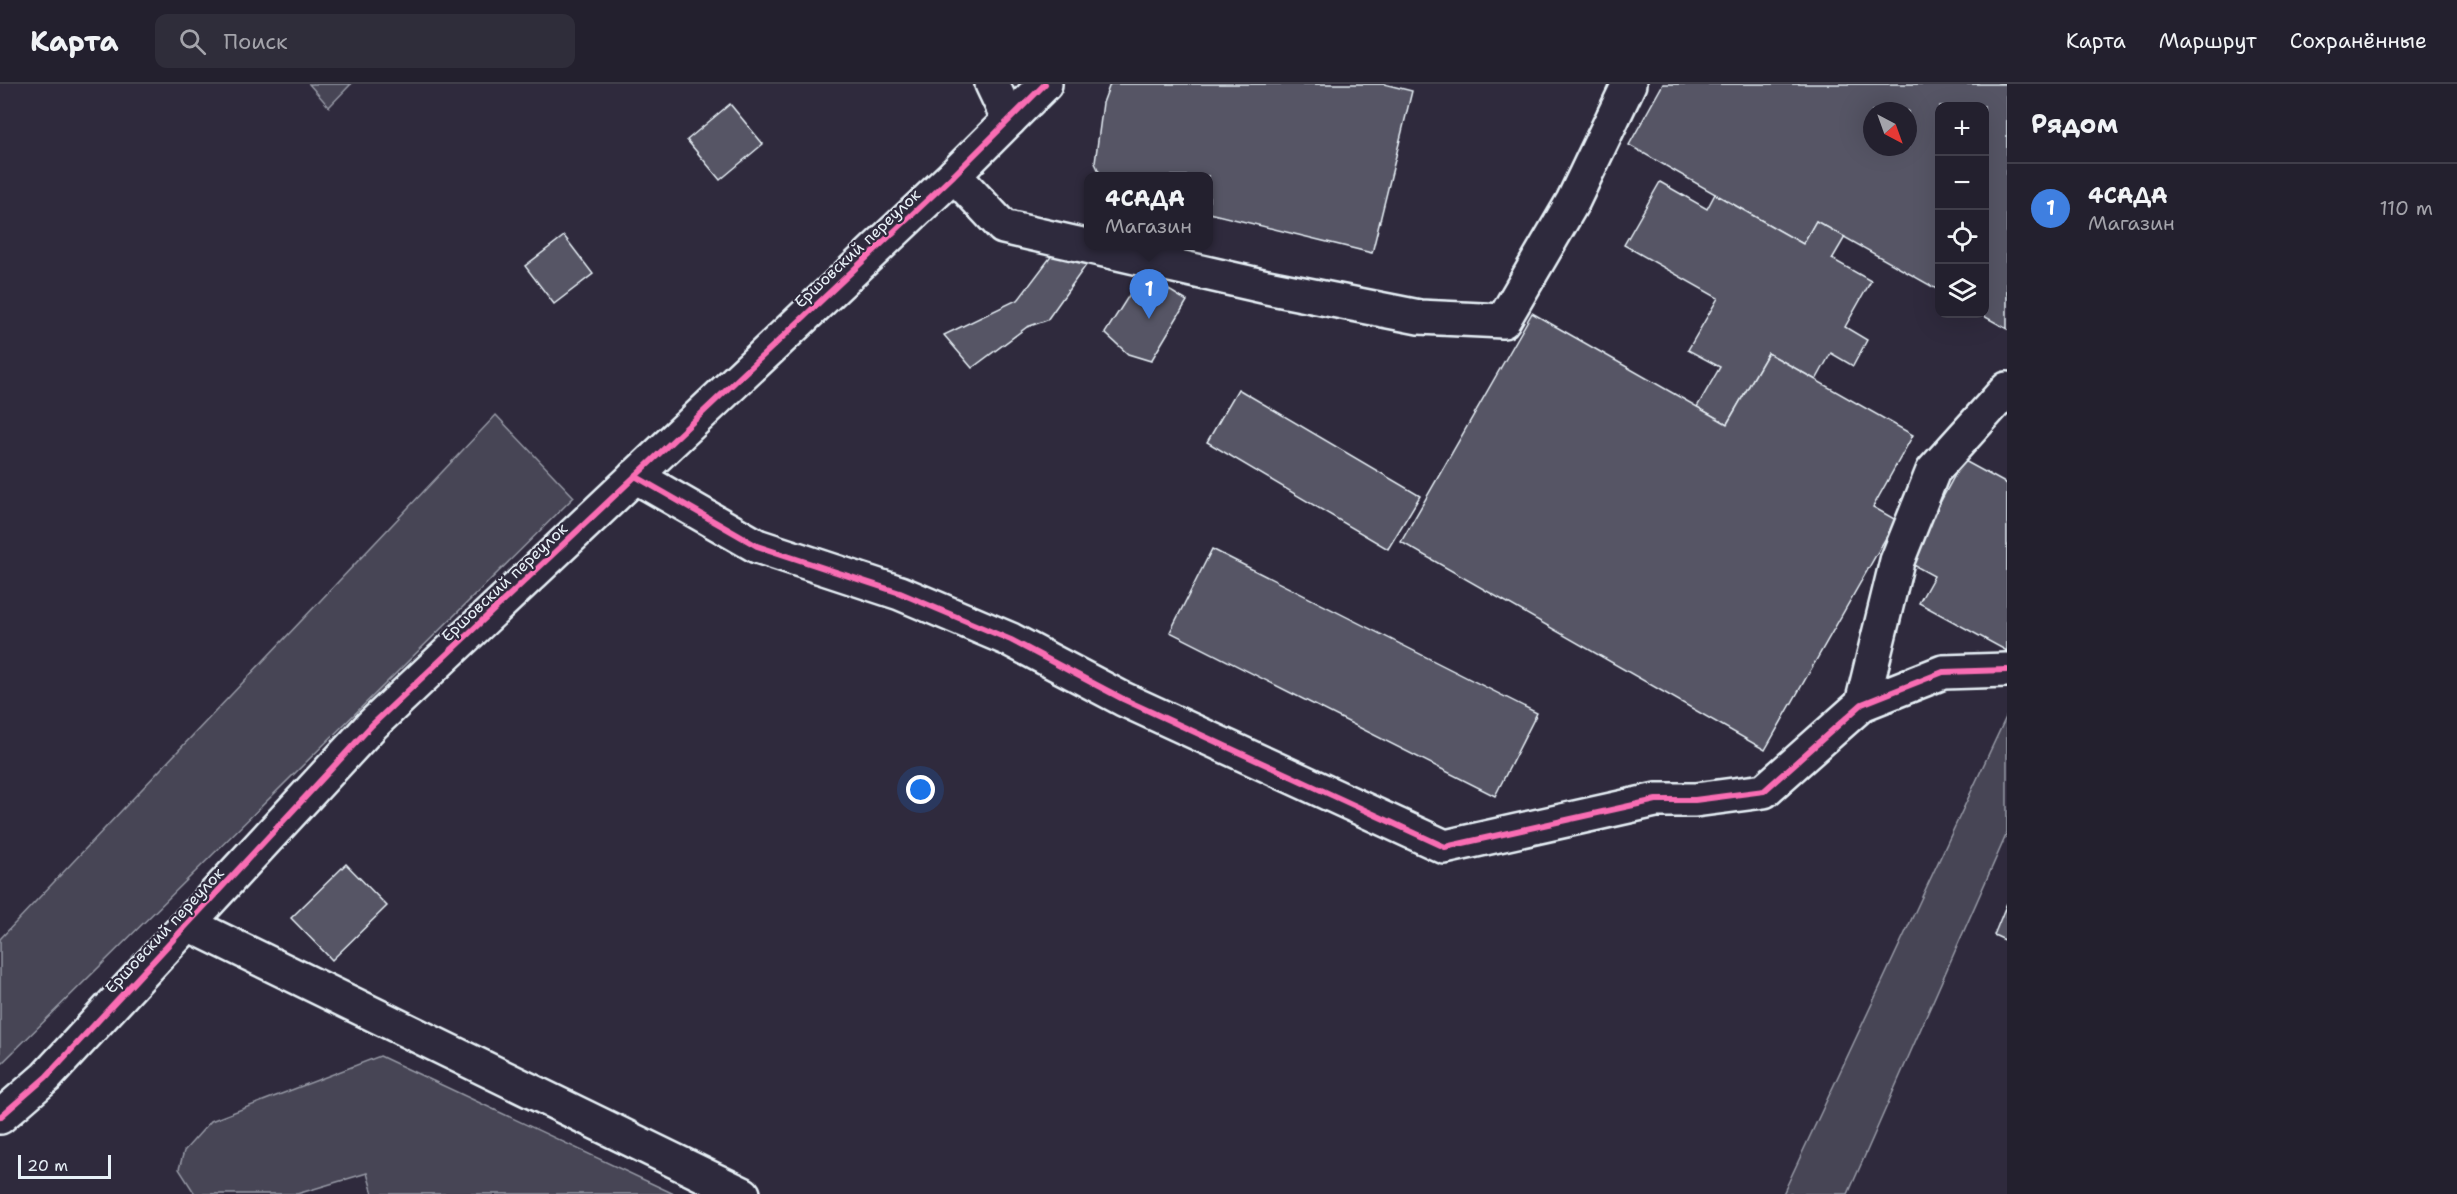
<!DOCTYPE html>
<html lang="ru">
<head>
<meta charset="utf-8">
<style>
	:root { --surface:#23202e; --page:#2f2d3a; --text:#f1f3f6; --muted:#a3a3aa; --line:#403e4a; --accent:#1a73e8 }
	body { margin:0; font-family:"Shantell Sans",sans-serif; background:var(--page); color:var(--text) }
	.controls { position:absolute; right:18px; top:18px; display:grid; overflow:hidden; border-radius:12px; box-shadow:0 6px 24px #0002 }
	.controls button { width:54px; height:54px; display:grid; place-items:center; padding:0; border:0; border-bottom:2px solid var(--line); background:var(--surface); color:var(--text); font:30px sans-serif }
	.compass { position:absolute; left:1863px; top:18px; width:54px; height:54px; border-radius:50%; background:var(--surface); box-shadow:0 6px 24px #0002; rotate:139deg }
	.scale { position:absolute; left:18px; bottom:15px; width:93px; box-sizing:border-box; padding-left:6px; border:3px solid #e8f1f8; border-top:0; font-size:16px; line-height:21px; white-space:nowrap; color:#e8f1f8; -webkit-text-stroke:4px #2f2a3d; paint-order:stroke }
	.you { position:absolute; left:921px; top:706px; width:21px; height:21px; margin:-15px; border:4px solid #fff; border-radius:50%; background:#1a73e8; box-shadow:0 0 0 9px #1a73e833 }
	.badge { display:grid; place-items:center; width:39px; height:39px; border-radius:50%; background:var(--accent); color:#fff; font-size:20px; font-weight:700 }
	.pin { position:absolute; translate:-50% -50px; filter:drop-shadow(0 2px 3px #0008) }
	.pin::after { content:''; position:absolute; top:32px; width:21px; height:18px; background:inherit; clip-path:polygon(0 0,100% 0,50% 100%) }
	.popup { position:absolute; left:1084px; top:88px; width:129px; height:78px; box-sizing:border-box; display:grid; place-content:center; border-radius:12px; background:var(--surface); filter:drop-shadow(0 2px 4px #0005); font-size:20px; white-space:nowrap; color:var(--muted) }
	.popup b { font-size:22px; color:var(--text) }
	.popup::after { content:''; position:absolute; left:50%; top:100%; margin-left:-12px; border:12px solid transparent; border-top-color:var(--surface) }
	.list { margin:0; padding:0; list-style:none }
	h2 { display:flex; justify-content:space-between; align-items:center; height:78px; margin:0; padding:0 24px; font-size:26px }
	h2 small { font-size:20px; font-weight:400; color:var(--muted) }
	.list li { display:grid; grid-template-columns:39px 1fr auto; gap:18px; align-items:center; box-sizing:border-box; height:90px; padding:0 24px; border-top:2px solid var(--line) }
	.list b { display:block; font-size:22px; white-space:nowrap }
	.list p { margin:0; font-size:20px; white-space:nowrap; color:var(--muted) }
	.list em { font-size:20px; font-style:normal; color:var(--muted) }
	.icon { flex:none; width:33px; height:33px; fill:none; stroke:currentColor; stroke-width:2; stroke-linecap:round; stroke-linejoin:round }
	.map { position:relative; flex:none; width:2007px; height:1110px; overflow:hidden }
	header { display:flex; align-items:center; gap:36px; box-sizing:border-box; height:84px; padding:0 30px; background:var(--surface); border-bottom:2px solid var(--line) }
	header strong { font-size:28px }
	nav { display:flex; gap:33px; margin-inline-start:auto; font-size:21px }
	.search { width:420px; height:54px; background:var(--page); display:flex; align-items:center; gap:15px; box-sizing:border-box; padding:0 21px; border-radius:12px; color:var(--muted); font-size:22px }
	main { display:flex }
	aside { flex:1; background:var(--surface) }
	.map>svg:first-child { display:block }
</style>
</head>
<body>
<header>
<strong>Карта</strong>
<div class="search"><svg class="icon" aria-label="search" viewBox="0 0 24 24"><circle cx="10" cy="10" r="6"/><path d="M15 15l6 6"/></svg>Поиск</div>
<nav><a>Карта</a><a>Маршрут</a><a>Сохранённые</a></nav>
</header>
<main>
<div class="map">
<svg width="2007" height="1110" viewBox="0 0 2007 1110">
	<rect width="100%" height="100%" fill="#2f2a3d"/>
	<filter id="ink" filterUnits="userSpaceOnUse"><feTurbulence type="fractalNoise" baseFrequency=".0167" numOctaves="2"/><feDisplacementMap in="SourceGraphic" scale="12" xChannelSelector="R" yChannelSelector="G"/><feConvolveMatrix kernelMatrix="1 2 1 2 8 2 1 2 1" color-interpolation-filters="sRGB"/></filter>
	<g filter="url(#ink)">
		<g fill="#464455" stroke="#979aa6" stroke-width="1.5">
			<polygon points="309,0 351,0 329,23"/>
			<polygon points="496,331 574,413 0,981 0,855"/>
			<polygon points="2007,631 2007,749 1848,1110 1783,1110"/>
			<polygon points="380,972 674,1110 373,1110 367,1089 297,1110 195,1110 179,1085 184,1067 211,1037"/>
		</g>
		<g fill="#575565" stroke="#e8f1f8" stroke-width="1.5" fill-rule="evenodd">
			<polygon points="1110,0 1384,0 1412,7 1372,169 1209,129 1209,92 1101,92 1095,79 1103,19"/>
			<path d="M1663,0H2007V245L1980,230H1984V22H1940V207L1816,137L1803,160L1629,61ZM1872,27H1908V63H1872Z"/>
			<polygon points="730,20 763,60 720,96 687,56"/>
			<polygon points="1660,98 1707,125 1715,110 1803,160 1816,137 1845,153 1832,175 1871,197 1845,243 1867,256 1853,282 1831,269 1816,296 1768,269 1727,340 1697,323 1720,283 1688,266 1718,214 1624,161"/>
			<polygon points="564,152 593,190 554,220 525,182"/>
			<polygon points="1059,162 1094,170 1047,236 1027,243 972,284 944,251 1019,215"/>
			<polygon points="1140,194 1164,203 1187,217 1151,277 1128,270 1105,249"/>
			<polygon points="1532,229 1727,340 1768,269 1913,351 1873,423 1896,436 1765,666 1401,458"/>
			<polygon points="1238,305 1420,412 1388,465 1207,358"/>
			<polygon points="1963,376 2007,400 2007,567 1919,519 1934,492 1908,478"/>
			<polygon points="1212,465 1537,629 1495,712 1170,548"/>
			<polygon points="346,780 387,822 332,876 291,834"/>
			<polygon points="2007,819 2007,857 1994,851"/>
		</g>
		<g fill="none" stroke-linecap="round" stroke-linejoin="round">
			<defs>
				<g id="minor">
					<polyline points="992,0 1009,36"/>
					<polyline points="954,91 1003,143 1267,203 1419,233 1503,237 1573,117 1629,0"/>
					<polyline points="635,392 757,462 900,509 1011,556 1123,615 1445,763 1656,716 1695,716 1764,707 1862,620 1943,588 2007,586"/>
					<polyline points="1862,620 1897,477 1933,387 2007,305"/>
					<polyline points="188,840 743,1110"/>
					<polyline points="0,1033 46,993 372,641 954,91 1045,0"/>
				</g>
			</defs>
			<use href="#minor" stroke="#e8f1f8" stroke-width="38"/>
			<use href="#minor" stroke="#2f2a3d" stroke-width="33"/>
			<defs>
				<g id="cycleway">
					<polyline points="635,392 757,462 900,509 1011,556 1123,615 1445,763 1656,716 1695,716 1764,707 1862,620 1943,588 2007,586"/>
					<polyline points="0,1033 46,993 372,641 954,91 1045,0"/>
				</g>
			</defs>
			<use href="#cycleway" stroke="#2f2a3d" stroke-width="10"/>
			<use href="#cycleway" stroke="#f96db3" stroke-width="6"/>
		</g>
	</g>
	<g text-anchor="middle" stroke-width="4.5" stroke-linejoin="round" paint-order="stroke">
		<g font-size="16" fill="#e8f1f8" stroke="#2f2a3d">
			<text transform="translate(857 164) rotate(-43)" y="6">Ершовский переулок</text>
			<text transform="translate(504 498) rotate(-43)" y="6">Ершовский переулок</text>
			<text transform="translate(164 846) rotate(-47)" y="6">Ершовский переулок</text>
		</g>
	</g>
</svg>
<div class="controls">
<button>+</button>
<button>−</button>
<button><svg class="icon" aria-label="locate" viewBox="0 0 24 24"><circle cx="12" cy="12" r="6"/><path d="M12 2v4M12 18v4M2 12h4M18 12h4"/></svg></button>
<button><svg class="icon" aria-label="layers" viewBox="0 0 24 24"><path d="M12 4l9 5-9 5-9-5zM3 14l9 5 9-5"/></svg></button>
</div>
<svg class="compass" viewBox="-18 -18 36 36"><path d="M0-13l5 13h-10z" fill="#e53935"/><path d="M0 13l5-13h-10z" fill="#a3a3aa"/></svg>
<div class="scale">20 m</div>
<div class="you"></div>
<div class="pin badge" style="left:1149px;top:235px;background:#3f7fe0">1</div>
<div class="popup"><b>4САДА</b>Магазин</div>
</div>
<aside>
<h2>Рядом<small></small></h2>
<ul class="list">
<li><span class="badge" style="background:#3f7fe0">1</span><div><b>4САДА</b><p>Магазин</p></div><em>110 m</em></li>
</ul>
</aside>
</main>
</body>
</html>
